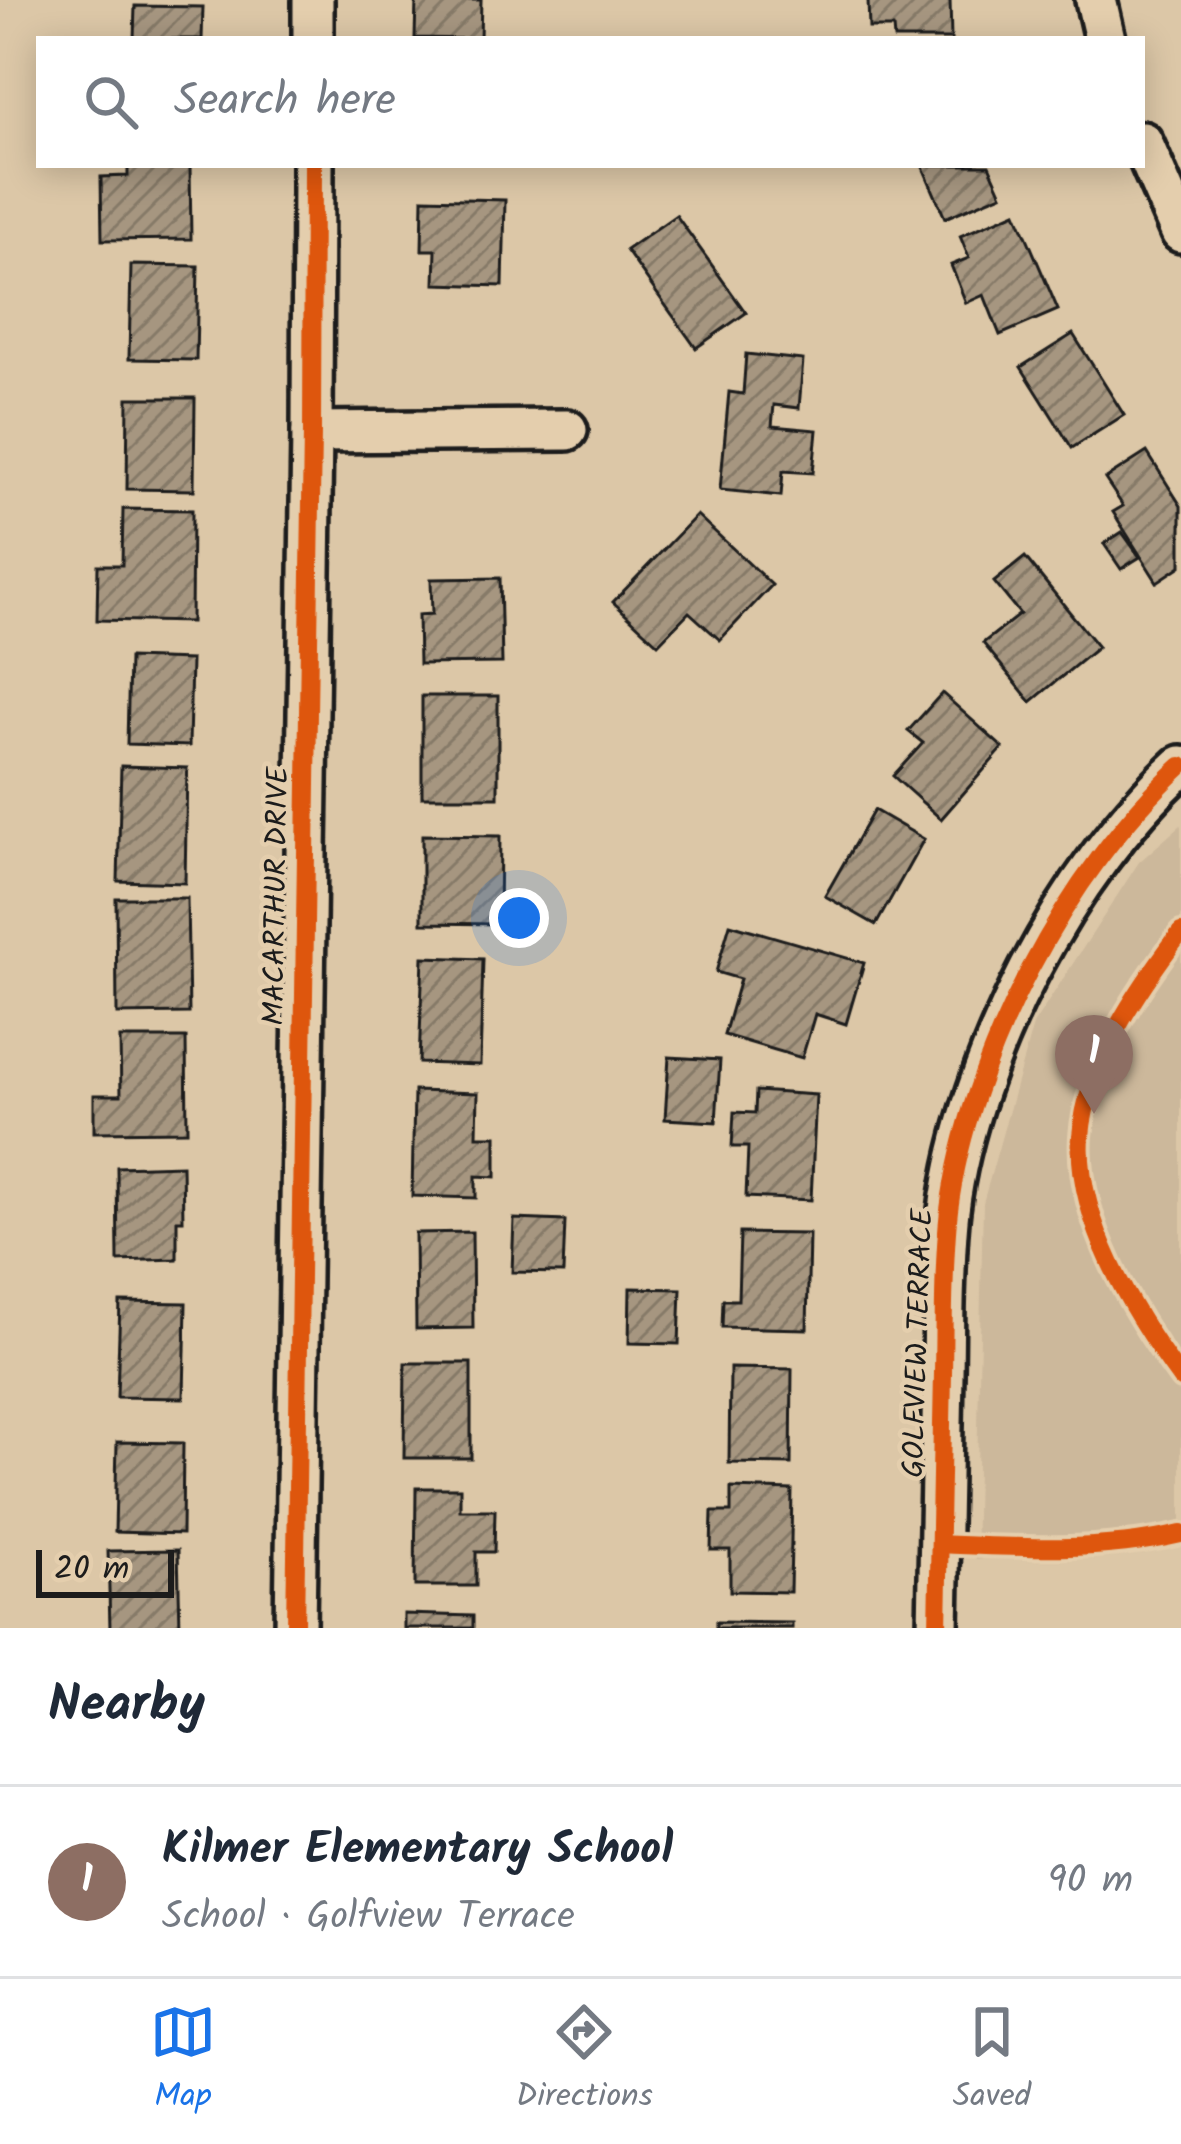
<!DOCTYPE html>
<html lang="en">
<head>
<meta charset="utf-8">
<style>
	:root { --surface:#fff; --page:#f6f6f7; --text:#1f2937; --muted:#747a83; --line:#e0e1e3; --accent:#1a73e8 }
	body { margin:0; font-family:Kalam,sans-serif; background:var(--page); color:var(--text) }
	.scale { position:absolute; left:36px; bottom:30px; width:138px; box-sizing:border-box; padding-left:12px; border:6px solid #1c1c1c; border-top:0; font-size:33px; line-height:42px; white-space:nowrap; color:#1c1c1c; -webkit-text-stroke:9px #e4cead; paint-order:stroke }
	.you { position:absolute; left:519px; top:918px; width:42px; height:42px; margin:-30px; border:9px solid #fff; border-radius:50%; background:#1a73e8; box-shadow:0 0 0 18px #1a73e833 }
	.badge { display:grid; place-items:center; width:78px; height:78px; border-radius:50%; background:var(--accent); color:#fff; font-size:39px; font-weight:700 }
	.pin { position:absolute; translate:-50% -99px; filter:drop-shadow(0 3px 6px #0008) }
	.pin::after { content:''; position:absolute; top:63px; width:42px; height:36px; background:inherit; clip-path:polygon(0 0,100% 0,50% 100%) }
	.list { margin:0; padding:0; list-style:none }
	h2 { display:flex; justify-content:space-between; align-items:center; height:156px; margin:0; padding:0 48px; font-size:51px }
	h2 small { font-size:39px; font-weight:400; color:var(--muted) }
	.list li { display:grid; grid-template-columns:78px 1fr auto; gap:36px; align-items:center; box-sizing:border-box; height:192px; padding:0 48px; border-top:3px solid var(--line) }
	.list b { display:block; font-size:45px; white-space:nowrap }
	.list p { margin:0; font-size:39px; white-space:nowrap; color:var(--muted) }
	.list em { font-size:39px; font-style:normal; color:var(--muted) }
	.icon { flex:none; width:66px; height:66px; fill:none; stroke:currentColor; stroke-width:2; stroke-linecap:round; stroke-linejoin:round }
	.map { position:relative; flex:none; width:1181px; height:1628px; overflow:hidden }
	.search { position:absolute; background:var(--surface); box-shadow:0 6px 30px #0003; left:36px; right:36px; top:36px; height:132px; display:flex; align-items:center; gap:30px; box-sizing:border-box; padding:0 42px; border-radius:0px; color:var(--muted); font-size:45px }
	.sheet { height:348px; background:var(--surface) }
	nav { display:flex; justify-content:space-around; align-items:center; box-sizing:border-box; height:168px; border-top:3px solid var(--line); background:var(--surface); font-size:33px; color:var(--muted) }
	nav a { display:grid; justify-items:center; gap:6px }
	nav .on { color:var(--accent) }
	.map>svg:first-child { display:block }
</style>
</head>
<body>
<div class="map">
<svg width="1181" height="1628" viewBox="0 0 1181 1628">
	<defs>
		<pattern id="building-hatch" width="6" height="6" patternUnits="userSpaceOnUse" patternTransform="scale(3)"><rect width="6" height="6" fill="#a69680"/><path d="M-1 1l2-2M0 6l6-6M5 7l2-2" fill="none" stroke="#867a68"/></pattern>
	</defs>
	<rect width="100%" height="100%" fill="#dcc7a7"/>
	<filter id="ink" filterUnits="userSpaceOnUse"><feTurbulence type="fractalNoise" baseFrequency=".00833" numOctaves="2"/><feDisplacementMap in="SourceGraphic" scale="24" xChannelSelector="R" yChannelSelector="G"/><feConvolveMatrix kernelMatrix="1 2 1 2 8 2 1 2 1" color-interpolation-filters="sRGB"/></filter>
	<g filter="url(#ink)">
		<polygon fill="#ccb89b" points="1181,825 1181,1537 975,1560 983,1203 1033,1025 1139,862"/>
		<g fill="url(#building-hatch)" stroke="#1c1c1c" stroke-width="3">
			<polygon points="416,0 481,0 480,39 415,38"/>
			<polygon points="868,0 950,0 951,39 894,39 893,28 869,28"/>
			<polygon points="135,6 203,7 202,39 134,39"/>
			<polygon points="128,165 190,165 191,239 102,240 101,177 128,176"/>
			<polygon points="922,165 989,165 1002,194 945,218"/>
			<polygon points="423,198 505,200 503,286 435,284 436,250 422,250"/>
			<polygon points="1016,212 1058,310 1000,335 984,295 966,303 951,265 969,258 960,236"/>
			<polygon points="676,215 746,313 696,348 626,250"/>
			<polygon points="131,265 198,266 196,360 129,359"/>
			<polygon points="1073,334 1124,415 1072,448 1021,367"/>
			<polygon points="746,354 803,360 799,408 774,405 772,426 817,430 813,473 783,471 781,496 720,490 729,392 743,394"/>
			<polygon points="128,398 195,398 194,490 127,489"/>
			<polygon points="1147,452 1181,506 1181,566 1157,582 1113,512 1123,506 1105,479"/>
			<polygon points="123,509 192,510 191,622 97,620 98,565 122,565"/>
			<polygon points="697,515 772,585 720,640 689,612 658,644 613,602"/>
			<polygon points="1122,532 1140,557 1121,569 1104,544"/>
			<polygon points="1025,557 1098,647 1031,702 983,643 1020,614 994,582"/>
			<polygon points="500,578 502,663 419,664 418,615 432,614 431,579"/>
			<polygon points="129,658 191,660 189,746 127,744"/>
			<polygon points="942,693 1003,748 941,819 893,776 923,743 908,731"/>
			<rect x="422" y="696" width="76" height="101"/>
			<polygon points="121,766 187,768 185,883 118,881"/>
			<polygon points="874,810 924,839 876,925 825,896"/>
			<polygon points="422,835 500,836 499,924 422,923"/>
			<polygon points="116,898 187,898 189,1013 117,1014"/>
			<polygon points="730,924 864,963 846,1024 815,1014 802,1058 724,1035 740,979 716,972"/>
			<polygon points="423,957 483,959 480,1065 419,1063"/>
			<polygon points="120,1038 186,1038 187,1131 94,1132 94,1095 121,1095"/>
			<polygon points="669,1057 720,1060 716,1122 665,1119"/>
			<polygon points="414,1091 478,1093 477,1136 496,1136 496,1177 476,1176 476,1198 412,1196"/>
			<polygon points="756,1091 816,1095 811,1200 746,1197 748,1147 732,1147 734,1112 755,1113"/>
			<polygon points="182,1165 183,1220 177,1220 177,1259 118,1261 117,1167"/>
			<polygon points="514,1219 565,1221 563,1273 512,1272"/>
			<polygon points="472,1232 473,1328 416,1329 415,1233"/>
			<polygon points="740,1233 809,1234 807,1329 722,1327 723,1300 738,1300"/>
			<polygon points="630,1288 681,1289 679,1344 629,1343"/>
			<polygon points="120,1302 186,1303 184,1398 117,1397"/>
			<polygon points="405,1363 471,1363 471,1458 404,1458"/>
			<polygon points="730,1368 792,1369 791,1464 729,1463"/>
			<polygon points="117,1442 183,1443 182,1534 115,1532"/>
			<polygon points="416,1488 460,1488 460,1510 495,1510 494,1552 476,1552 476,1586 415,1586"/>
			<polygon points="731,1488 792,1490 790,1592 730,1591 730,1550 711,1550 712,1512 731,1512"/>
			<polygon points="178,1550 180,1628 110,1628 108,1551"/>
			<polygon points="404,1614 473,1616 473,1628 404,1628"/>
			<polygon points="716,1622 792,1623 792,1628 716,1628"/>
		</g>
		<g fill="none" stroke-linecap="round" stroke-linejoin="round">
			<defs>
				<g id="street">
					<polyline points="1096,0 1105,39"/>
					<polyline points="313,39 313,0"/>
					<polyline points="1142,142 1181,232"/>
					<polyline points="312,432 567,430"/>
					<polyline points="295,1628 312,432 313,165"/>
					<path d="M938,1628C940,1543 942,1458 943,1373C944,1320 943,1263 949,1210C968,1058 1068,869 1181,766"/>
				</g>
			</defs>
			<use href="#street" stroke="#1c1c1c" stroke-width="48"/>
			<use href="#street" stroke="#e4cead" stroke-width="39"/>
			<defs>
				<g id="cycleway">
					<path d="M1181,932C1138,989 1087,1063 1081,1136C1075,1218 1134,1315 1181,1379"/>
					<path d="M940,1544C1020,1548 1103,1552 1181,1534"/>
					<polyline points="295,1628 312,432 313,165"/>
					<path d="M938,1628C940,1543 942,1458 943,1373C944,1320 943,1263 949,1210C968,1058 1068,869 1181,766"/>
				</g>
			</defs>
			<use href="#cycleway" stroke="#e4cead" stroke-width="26"/>
			<use href="#cycleway" stroke="#de560d" stroke-width="18"/>
		</g>
	</g>
	<g text-anchor="middle" stroke-width="9" stroke-linejoin="round" paint-order="stroke">
		<g font-size="30" fill="#1c1c1c" stroke="#e4cead">
			<text transform="translate(275 896) rotate(-89)" y="10">MACARTHUR DRIVE</text>
			<text transform="translate(917 1343) rotate(-88)" y="10">GOLFVIEW TERRACE</text>
		</g>
	</g>
</svg>
<div class="scale">20 m</div>
<div class="you"></div>
<div class="pin badge" style="left:1094px;top:1114px;background:#8d6e63">1</div>
<div class="search"><svg class="icon" aria-label="search" viewBox="0 0 24 24"><circle cx="10" cy="10" r="6"/><path d="M15 15l6 6"/></svg>Search here</div>
</div>
<section class="sheet">
<h2>Nearby<small></small></h2>
<ul class="list">
<li><span class="badge" style="background:#8d6e63">1</span><div><b>Kilmer Elementary School</b><p>School · Golfview Terrace</p></div><em>90 m</em></li>
</ul>
</section>
<nav>
<a class="on"><svg class="icon" aria-label="map" viewBox="0 0 24 24"><path d="M3 6l6-2 6 2 6-2v14l-6 2-6-2-6 2zM9 4v14M15 6v14"/></svg>Map</a>
<a><svg class="icon" aria-label="directions" viewBox="0 0 24 24"><path d="M12 3l9 9-9 9-9-9zM9 14v-3h6M13 9l2 2-2 2"/></svg>Directions</a>
<a><svg class="icon" aria-label="saved" viewBox="0 0 24 24"><path d="M7 4h10v16l-5-4-5 4z"/></svg>Saved</a>
</nav>
</body>
</html>
